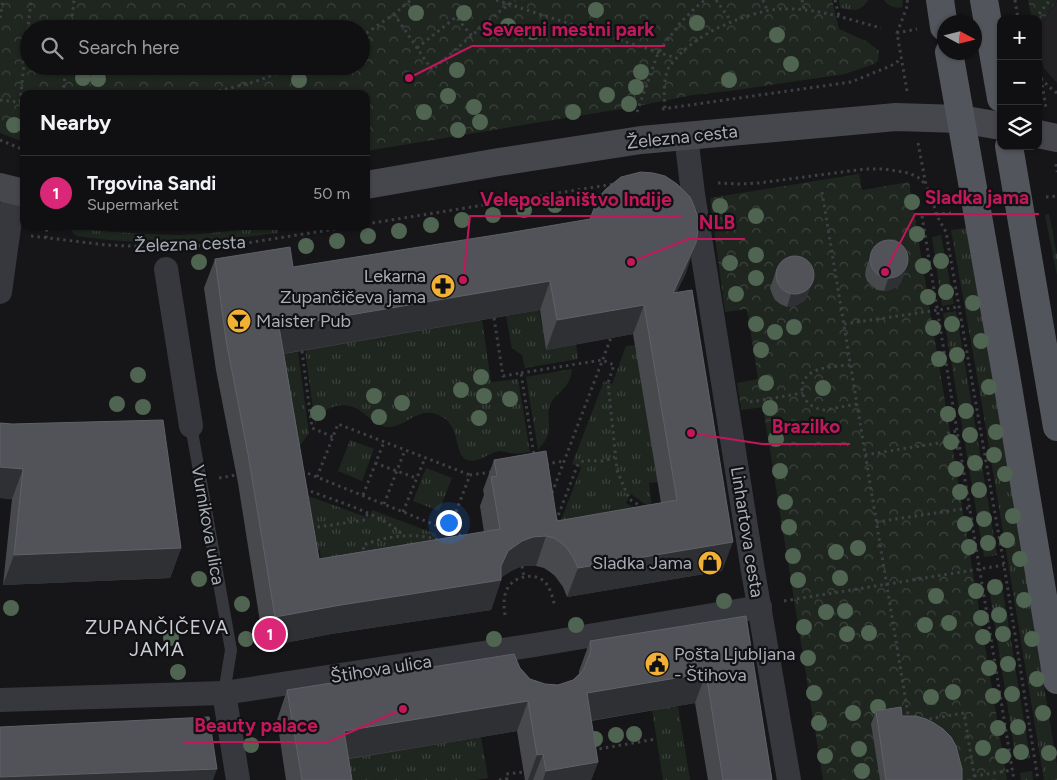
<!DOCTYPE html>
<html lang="en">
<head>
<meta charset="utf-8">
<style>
	:root { --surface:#101012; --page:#19191b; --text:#f1f3f6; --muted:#9c9d9f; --line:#303032; --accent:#db2777 }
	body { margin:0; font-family:Figtree,sans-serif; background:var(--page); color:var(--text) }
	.controls { position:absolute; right:15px; top:15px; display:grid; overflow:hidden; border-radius:10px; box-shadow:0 1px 4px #0004 }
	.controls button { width:45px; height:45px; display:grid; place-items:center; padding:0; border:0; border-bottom:1px solid var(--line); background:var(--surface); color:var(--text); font:25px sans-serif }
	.compass { position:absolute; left:937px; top:15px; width:45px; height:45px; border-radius:50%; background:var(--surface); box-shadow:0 1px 4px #0004; rotate:97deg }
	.you { position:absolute; left:448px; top:522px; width:18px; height:18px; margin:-12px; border:4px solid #fff; border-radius:50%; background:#1a73e8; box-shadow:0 0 0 8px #1a73e833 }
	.badge { display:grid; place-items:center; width:32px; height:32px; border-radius:50%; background:var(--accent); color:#fff; font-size:16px; font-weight:700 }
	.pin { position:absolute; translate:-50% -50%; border:2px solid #fff; box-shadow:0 1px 5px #0006 }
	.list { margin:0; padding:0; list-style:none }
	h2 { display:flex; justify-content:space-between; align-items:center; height:65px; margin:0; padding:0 20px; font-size:21px }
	h2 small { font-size:16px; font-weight:400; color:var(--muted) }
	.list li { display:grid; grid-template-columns:32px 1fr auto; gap:15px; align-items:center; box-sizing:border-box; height:75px; padding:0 20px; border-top:1px solid var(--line) }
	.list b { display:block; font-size:19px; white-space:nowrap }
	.list p { margin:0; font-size:16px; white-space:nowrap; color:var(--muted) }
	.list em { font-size:16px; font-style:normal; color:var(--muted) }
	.icon { flex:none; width:28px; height:28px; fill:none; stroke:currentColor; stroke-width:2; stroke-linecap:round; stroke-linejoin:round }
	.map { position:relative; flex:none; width:1057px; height:780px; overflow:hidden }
	.search { position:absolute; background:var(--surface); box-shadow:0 1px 4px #0004; left:20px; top:20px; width:350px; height:55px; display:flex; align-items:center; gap:12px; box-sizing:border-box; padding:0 18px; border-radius:28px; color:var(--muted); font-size:19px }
	.panel { position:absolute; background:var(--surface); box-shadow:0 1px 4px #0004; left:20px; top:90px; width:350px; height:140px; border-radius:10px }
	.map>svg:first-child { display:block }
</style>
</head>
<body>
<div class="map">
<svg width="1057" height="780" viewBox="0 0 1057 780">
	<defs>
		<pattern id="grass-tufts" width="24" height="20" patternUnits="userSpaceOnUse" patternTransform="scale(1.25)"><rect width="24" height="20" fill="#1e261f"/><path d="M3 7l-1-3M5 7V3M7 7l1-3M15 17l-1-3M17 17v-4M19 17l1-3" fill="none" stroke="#3c433d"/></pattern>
		<pattern id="park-crowns" width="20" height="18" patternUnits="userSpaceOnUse" patternTransform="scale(1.25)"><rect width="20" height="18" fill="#1e261f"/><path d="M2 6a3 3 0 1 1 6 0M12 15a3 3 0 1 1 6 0" fill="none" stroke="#3c433d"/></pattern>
	</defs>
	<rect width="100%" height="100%" fill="#161618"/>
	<polygon fill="#222225" points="1057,1 1057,83 1044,68 1038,54 1038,45 1040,42 1038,39 1038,29"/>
	<g fill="url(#grass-tufts)">
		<path d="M839,0H868C860,13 853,10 840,8Z"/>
		<path d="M884,0H903L902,7C895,9 888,6 884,0Z"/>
		<polygon points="1049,214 1057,255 1057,275 1045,215"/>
		<path d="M68,226H88V230C119,232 150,235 181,235C214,234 246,229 278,226V233C211,242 145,247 77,236L74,234Z"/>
		<polygon points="966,228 995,386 1057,765 1057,780 1044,780 979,387 951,230"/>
		<polygon points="941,235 954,304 942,306 932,237"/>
		<polygon points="539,310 546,349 576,344 578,359 525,368 522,355 516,351 514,349 512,349 506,316"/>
		<polygon points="956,311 997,555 984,557 943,313"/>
		<path d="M482,320L491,382L518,379L530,452C523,453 517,454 511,453C507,453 503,451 500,451C488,452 479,464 467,460C455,456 460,429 444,418C419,402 408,428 387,427C376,426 370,418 362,412C350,402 331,403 321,415C318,417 317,421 315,424L305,350Z"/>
		<polygon points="635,345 658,482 649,483 652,509 631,494 626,503 653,518 560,523 581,468 572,464 604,381 612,384 626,346"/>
		<polygon points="298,352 309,433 287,463 270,356"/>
		<path d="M572,369C570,390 556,391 550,405C547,412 549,418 549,425C550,435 544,443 538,450L526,377Z"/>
		<polygon points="350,440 374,449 362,481 338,471"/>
		<polygon points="426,468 452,478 439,511 413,501"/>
		<polygon points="292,490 369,518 372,510 436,534 428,555 322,574 320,550 302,554"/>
		<polygon points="1001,579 1030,758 1016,760 988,581"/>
		<polygon points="678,706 690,780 663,780 652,710"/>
		<polygon points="481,737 488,778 476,780 336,780 334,761"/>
		<polygon points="1032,771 1033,780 1021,780 1020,773"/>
	</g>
	<g fill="url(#park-crowns)" fill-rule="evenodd">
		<path d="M0,0H832L839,29L868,42L879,51L878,61L874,64L845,74L730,91L693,95L633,107L366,151V94H24V142L0,133ZM29,29H361V66H29Z"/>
		<polygon points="1028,0 1057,0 1038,29 1038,19 1032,19"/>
		<polygon points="859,174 862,190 909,182 1007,780 823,780 763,407 741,410 741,407 737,383 758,379 747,309 725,312 710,198"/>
	</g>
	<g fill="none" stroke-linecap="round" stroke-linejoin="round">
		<g stroke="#3d3f44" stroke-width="3" stroke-dasharray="2.5 4" stroke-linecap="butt">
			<polyline points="496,0 676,58"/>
			<polyline points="716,0 731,21"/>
			<polyline points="763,0 767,10"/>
			<polyline points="802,0 804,9"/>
			<polyline points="835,0 839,16"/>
			<polyline points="1015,0 1018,19"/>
			<polyline points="394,14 432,70 499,12 515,0"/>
			<polyline points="0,18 3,0"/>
			<polyline points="1035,19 1050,0"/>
			<polyline points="71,29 74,0"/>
			<polyline points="897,33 908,4 907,0"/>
			<polyline points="361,37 394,14 411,0"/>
			<polyline points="417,48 456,17 472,36"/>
			<polyline points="1038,73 1041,77 1046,108"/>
			<polyline points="1041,78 1048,86 1057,93"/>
			<polyline points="907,91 897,33 917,29"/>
			<polyline points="63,94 66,66"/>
			<polyline points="206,94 254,82 297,66"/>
			<polyline points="0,100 24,103"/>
			<polyline points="20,102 31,0"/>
			<path d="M665,108C664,95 663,79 669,67C672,63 676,59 679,55C701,34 723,24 751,15C764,11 776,8 789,9C820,9 851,20 881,28"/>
			<polyline points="662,109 851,82 888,67 896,63 901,58"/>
			<polyline points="637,112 658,53 681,22 695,8 705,0"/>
			<polyline points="0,140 24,150"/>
			<polyline points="918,143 926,185 933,201 936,214 946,232 1004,565 1038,780"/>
			<polyline points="1056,164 1057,172"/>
			<polyline points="718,183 740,184 759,183 865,169 884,169 909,173 921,179 925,185"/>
			<polyline points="822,192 909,720"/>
			<polyline points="1046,197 1057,196"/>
			<polyline points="936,214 951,213"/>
			<polyline points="922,216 1014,780"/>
			<polyline points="366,224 614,184"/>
			<polyline points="31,236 107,245 152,247"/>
			<polyline points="46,238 47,226"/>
			<polyline points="178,247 247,243 354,226"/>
			<polyline points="494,318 503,376 521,373 534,455"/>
			<polyline points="844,324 958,307"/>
			<polyline points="302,351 312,428 333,437"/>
			<path d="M850,365C840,366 819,367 811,373C793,385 804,409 825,410L857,404"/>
			<polyline points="521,373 602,360 614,365 608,383 617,470 629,499 644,508"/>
			<polyline points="750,402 803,393"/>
			<path d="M956,431L950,432L946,435L945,442C948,450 952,449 959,448"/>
			<polyline points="865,455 945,442"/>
			<polyline points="375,463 416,478"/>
			<polyline points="546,464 564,461"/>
			<polyline points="302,471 465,537"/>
			<polyline points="317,477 338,424 470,475"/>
			<polyline points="219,478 236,475"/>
			<path d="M305,489C337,502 378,512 403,535"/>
			<polyline points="552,493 612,335"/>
			<polyline points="363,495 384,442"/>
			<polyline points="384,504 405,450"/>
			<polyline points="403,512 425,458"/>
			<path d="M556,521L578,464C584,459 591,461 599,461C605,461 610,459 615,457"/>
			<polyline points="876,522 969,508"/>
			<polyline points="311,528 365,520 368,513"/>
			<polyline points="449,530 470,475 492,472"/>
			<path d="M364,556L363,545C387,536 414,532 439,540"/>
			<polyline points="522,566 524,577"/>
			<polyline points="784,601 1004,565"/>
			<path d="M505,615C504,607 503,599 506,592C510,577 534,571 545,582C551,589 553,599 555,607"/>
			<polyline points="923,720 964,713 975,780"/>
			<polyline points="593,750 656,739"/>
			<polyline points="974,776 1013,770"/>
			<polyline points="499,780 507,779"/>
			<polyline points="507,780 506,774 524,772"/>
		</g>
		<polyline stroke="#37383d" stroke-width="12" points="191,426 231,650 224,693"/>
		<g stroke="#37383d" stroke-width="24">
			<polyline points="686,136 693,194 753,571 789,780"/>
			<polyline points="166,269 191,426"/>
			<polyline points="0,292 14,191"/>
			<polyline points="224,693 238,780"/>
			<polyline points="0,700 224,693 535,645 760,607"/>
		</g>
		<g stroke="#45474d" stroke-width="28">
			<polyline points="1038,134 1057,138"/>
			<polyline points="366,185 499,162 641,140 896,117 960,119 1001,126"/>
			<polyline points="0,187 24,193"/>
		</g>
		<g stroke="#53555c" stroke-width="28">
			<polyline points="940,0 944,27"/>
			<polyline points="984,0 1001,98"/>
			<polyline points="949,52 1005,369 1057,680"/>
			<polyline points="1009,146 1057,427"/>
		</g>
	</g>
	<g fill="#506452">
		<circle cx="596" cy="10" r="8"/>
		<circle cx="416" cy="13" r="8"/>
		<circle cx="464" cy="13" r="8"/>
		<circle cx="697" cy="23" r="8"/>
		<circle cx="508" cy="26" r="8"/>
		<circle cx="533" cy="32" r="8"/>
		<circle cx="777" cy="35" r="8"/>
		<circle cx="791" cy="64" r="8"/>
		<circle cx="457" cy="70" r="8"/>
		<circle cx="641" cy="72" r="8"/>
		<circle cx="83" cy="78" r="8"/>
		<circle cx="98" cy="79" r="8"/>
		<circle cx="299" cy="80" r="8"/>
		<circle cx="729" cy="80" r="8"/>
		<circle cx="636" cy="87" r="8"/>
		<circle cx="607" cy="95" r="8"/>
		<circle cx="448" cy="96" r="8"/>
		<circle cx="629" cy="104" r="8"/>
		<circle cx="474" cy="107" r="8"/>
		<circle cx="424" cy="112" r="8"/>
		<circle cx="573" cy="112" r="8"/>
		<circle cx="480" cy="122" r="8"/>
		<circle cx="14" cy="125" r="8"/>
		<circle cx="458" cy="130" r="8"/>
		<circle cx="912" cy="202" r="8"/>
		<circle cx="555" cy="205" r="8"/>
		<circle cx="720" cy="206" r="8"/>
		<circle cx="524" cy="210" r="8"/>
		<circle cx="493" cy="215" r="8"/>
		<circle cx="756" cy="216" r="8"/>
		<circle cx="462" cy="220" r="8"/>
		<circle cx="431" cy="225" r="8"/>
		<circle cx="399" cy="231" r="8"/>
		<circle cx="917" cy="234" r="8"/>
		<circle cx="368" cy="236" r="8"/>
		<circle cx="337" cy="241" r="8"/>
		<circle cx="306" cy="246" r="8"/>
		<circle cx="756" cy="255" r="8"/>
		<circle cx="941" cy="261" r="8"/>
		<circle cx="199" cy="262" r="8"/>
		<circle cx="730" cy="263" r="8"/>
		<circle cx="923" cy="266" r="8"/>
		<circle cx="756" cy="278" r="8"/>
		<circle cx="946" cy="292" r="8"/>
		<circle cx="736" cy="294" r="8"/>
		<circle cx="928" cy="297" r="8"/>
		<circle cx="973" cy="303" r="8"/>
		<circle cx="756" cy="324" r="8"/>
		<circle cx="952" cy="324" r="8"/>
		<circle cx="794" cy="327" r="8"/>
		<circle cx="933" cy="328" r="8"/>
		<circle cx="775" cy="332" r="8"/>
		<circle cx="981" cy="341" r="8"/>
		<circle cx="761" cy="350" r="8"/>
		<circle cx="957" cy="355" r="8"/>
		<circle cx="939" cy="359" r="8"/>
		<circle cx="138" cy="375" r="8"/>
		<circle cx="481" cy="377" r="8"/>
		<circle cx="766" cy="383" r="8"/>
		<circle cx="989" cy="387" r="8"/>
		<circle cx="823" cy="388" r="8"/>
		<circle cx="461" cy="390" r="8"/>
		<circle cx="374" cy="396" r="8"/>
		<circle cx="484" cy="396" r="8"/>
		<circle cx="510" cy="399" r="8"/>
		<circle cx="402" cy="403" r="8"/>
		<circle cx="117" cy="404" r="8"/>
		<circle cx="143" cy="407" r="8"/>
		<circle cx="770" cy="408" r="8"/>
		<circle cx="966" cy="411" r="8"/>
		<circle cx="318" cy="413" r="8"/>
		<circle cx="948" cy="414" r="8"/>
		<circle cx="379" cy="417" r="8"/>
		<circle cx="479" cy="418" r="8"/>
		<circle cx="996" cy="432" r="8"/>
		<circle cx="970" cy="435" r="8"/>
		<circle cx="776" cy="439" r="8"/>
		<circle cx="951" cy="442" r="8"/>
		<circle cx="994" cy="455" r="8"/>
		<circle cx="975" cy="463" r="8"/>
		<circle cx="956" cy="469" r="8"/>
		<circle cx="780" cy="471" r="8"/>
		<circle cx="1005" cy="474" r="8"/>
		<circle cx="979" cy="490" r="8"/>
		<circle cx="960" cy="492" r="8"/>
		<circle cx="785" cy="502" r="8"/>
		<circle cx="1013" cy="516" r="8"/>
		<circle cx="984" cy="519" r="8"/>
		<circle cx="965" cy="524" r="8"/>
		<circle cx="789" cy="527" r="8"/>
		<circle cx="1007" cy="540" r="8"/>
		<circle cx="988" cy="543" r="8"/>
		<circle cx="969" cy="547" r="8"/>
		<circle cx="858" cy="548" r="8"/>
		<circle cx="836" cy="552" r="8"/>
		<circle cx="793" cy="556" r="8"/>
		<circle cx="1020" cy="559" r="8"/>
		<circle cx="840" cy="578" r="8"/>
		<circle cx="199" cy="579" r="8"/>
		<circle cx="798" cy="580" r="8"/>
		<circle cx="995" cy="587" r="8"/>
		<circle cx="976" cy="591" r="8"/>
		<circle cx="936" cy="596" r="8"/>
		<circle cx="1024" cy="600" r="8"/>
		<circle cx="724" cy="601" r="8"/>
		<circle cx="242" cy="604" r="8"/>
		<circle cx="11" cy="608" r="8"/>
		<circle cx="845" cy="611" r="8"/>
		<circle cx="826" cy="612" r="8"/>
		<circle cx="999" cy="615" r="8"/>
		<circle cx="981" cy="618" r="8"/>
		<circle cx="949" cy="623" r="8"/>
		<circle cx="576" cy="625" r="8"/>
		<circle cx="925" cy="625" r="8"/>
		<circle cx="804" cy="627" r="8"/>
		<circle cx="869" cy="633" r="8"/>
		<circle cx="847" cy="634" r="8"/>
		<circle cx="1003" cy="634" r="8"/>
		<circle cx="983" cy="637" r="8"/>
		<circle cx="171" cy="638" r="8"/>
		<circle cx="246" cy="639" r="8"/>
		<circle cx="494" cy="639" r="8"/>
		<circle cx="1032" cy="639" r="8"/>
		<circle cx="808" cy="658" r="8"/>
		<circle cx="1008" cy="664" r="8"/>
		<circle cx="989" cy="668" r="8"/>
		<circle cx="178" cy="672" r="8"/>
		<circle cx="1037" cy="679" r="8"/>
		<circle cx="953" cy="692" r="8"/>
		<circle cx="814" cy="693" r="8"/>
		<circle cx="1012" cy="694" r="8"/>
		<circle cx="993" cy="696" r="8"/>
		<circle cx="931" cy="697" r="8"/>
		<circle cx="878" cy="707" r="8"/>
		<circle cx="853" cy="713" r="8"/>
		<circle cx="1043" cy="713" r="8"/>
		<circle cx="819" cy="723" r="8"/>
		<circle cx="1018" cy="727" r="8"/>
		<circle cx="998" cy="728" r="8"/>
		<circle cx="634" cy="734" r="8"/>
		<circle cx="616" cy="735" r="8"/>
		<circle cx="595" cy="739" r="8"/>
		<circle cx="251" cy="745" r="8"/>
		<circle cx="983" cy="748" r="8"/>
		<circle cx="859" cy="749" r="8"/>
		<circle cx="1021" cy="752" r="8"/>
		<circle cx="1049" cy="753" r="8"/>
		<circle cx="825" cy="756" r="8"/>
		<circle cx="1003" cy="756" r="8"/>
		<circle cx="862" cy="771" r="8"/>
	</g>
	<g fill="#47494d" fill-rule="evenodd">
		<polygon points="873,249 901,283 896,287 890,290 884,291 877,290 872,286 867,281 865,275 866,268"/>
		<path d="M215,259L293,267L686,273L676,292L722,571L567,597L563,587L555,576L550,572L544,568L536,566H522L511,571L501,577V580L491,610L331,634L264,647L238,483L216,370L204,288ZM540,310L546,350L633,334L661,503L557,521L494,460L483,490L484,495L480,506L484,532L319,559L284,354Z"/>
		<polygon points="777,268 808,294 805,300 799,304 793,307 787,307 780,304 775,300 772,294 770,288"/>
		<polygon points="0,423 12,424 181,548 170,578 3,585 12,499 0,498"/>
		<polygon points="746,616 772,780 708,780 695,703 591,721 598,762 591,780 525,780 517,731 349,759 352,780 286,780 277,720 287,690 520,668 530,679 545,684 558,685 573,680 579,674 579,671 590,641"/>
		<polygon points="876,711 902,716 962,780 880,780 871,724"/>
	</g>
	<g fill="#2f3033">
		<polygon points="696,243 686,273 662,322 673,293"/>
		<polygon points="908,264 901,283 896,287 890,290 884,291 888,279"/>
		<polygon points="550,281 540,310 269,356 279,327"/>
		<polygon points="813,282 808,294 805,300 799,304 793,307 787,307 791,294"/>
		<polygon points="644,305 633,334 546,350 557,320"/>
		<polygon points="0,467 23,469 12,499 0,498"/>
		<polygon points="546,536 536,566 522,566 511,571 498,580 501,580 491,610 331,634 264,647 275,617 341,605 501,566 508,551 522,541 533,537"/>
		<polygon points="733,542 722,571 567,597 578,568"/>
		<polygon points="181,548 170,578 3,585 14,555"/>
		<polygon points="706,673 695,703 576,723 587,693"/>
		<polygon points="528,701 517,731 333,761 344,731"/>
		<polygon points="543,754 533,780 528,780 537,755"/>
		<polygon points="598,762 591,780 543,780 546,771"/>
		<polygon points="217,769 213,780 0,780 0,777"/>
	</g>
	<g fill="#525359" stroke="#5f6168" fill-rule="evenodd">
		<path d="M641,172L653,173L665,176L677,184L690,197L694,206L698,218V229L696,243L673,293L692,290L733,542L578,568L573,557L566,547L560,542L554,538L546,536L533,537L522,541L508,551L501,566V580L341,605L275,617L248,454L226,340L215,259L290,247L293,267L508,233L590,219L598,198L606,189L621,177ZM550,281L557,320L644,305L677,500L557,521L546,451L494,460L497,476L491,477L500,529L319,559L279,327Z"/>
		<circle cx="889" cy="259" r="19"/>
		<circle cx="795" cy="275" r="19"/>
		<polygon points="163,420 181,548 14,555 23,469 0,467 0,423 12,424"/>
		<polygon points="746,616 772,780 723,780 706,673 587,693 598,762 546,771 543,754 537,755 528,701 344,731 352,780 302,780 287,690 514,654 520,668 530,679 545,684 558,685 573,680 583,671 589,656 591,649 590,641"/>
		<polygon points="901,707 902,716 916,716 926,719 934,723 943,729 951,737 956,746 962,769 962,780 886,780 876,711"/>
		<polygon points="209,717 217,769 0,777 0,727"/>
	</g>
	<defs>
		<symbol id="pharmacy-disc" viewBox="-11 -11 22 22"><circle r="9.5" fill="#f2b134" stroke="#111113"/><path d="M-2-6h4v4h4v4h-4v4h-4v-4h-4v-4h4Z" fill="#111"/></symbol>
		<symbol id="bar-disc" viewBox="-11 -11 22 22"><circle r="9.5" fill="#f2b134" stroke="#111113"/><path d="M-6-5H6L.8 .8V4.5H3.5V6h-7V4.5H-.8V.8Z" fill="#111"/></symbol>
		<symbol id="shop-disc" viewBox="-11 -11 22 22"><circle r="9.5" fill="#f2b134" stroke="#111113"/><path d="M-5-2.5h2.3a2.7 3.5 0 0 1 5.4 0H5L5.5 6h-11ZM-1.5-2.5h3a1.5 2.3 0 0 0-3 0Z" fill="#111"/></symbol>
		<symbol id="civic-disc" viewBox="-11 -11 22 22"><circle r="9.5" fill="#f2b134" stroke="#111113"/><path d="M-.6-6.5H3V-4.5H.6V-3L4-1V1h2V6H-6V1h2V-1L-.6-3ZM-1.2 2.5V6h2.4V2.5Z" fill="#111"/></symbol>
	</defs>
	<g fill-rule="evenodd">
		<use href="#pharmacy-disc" x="429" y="272" width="28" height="28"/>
		<use href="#bar-disc" x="225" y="307" width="28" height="28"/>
		<use href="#shop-disc" x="696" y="549" width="28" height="28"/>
		<use href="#civic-disc" x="643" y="650" width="28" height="28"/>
	</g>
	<g text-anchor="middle" stroke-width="4.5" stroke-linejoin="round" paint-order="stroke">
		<g font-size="18" fill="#a8adb8" stroke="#111113">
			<text transform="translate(682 137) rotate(-6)" y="6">Železna cesta</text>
			<text transform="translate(190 244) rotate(-2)" y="6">Železna cesta</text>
			<text transform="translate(208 525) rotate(80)" y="6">Vurnikova ulica</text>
			<text transform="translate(747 532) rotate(81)" y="6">Linhartova cesta</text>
			<text transform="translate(381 669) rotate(-9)" y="6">Štihova ulica</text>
		</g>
		<g font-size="18" fill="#a8adb8" stroke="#111113" text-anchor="end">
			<text x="426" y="282">Lekarna<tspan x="426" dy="21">Zupančičeva jama</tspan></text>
			<text x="256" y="327" text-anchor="start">Maister Pub</text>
			<text x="692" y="569">Sladka Jama</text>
			<text x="674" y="660" text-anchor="start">Pošta Ljubljana<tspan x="674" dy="21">- Štihova</tspan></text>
		</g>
		<g font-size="19" letter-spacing="1" fill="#c9ccd4" stroke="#111113">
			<text x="157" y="634">ZUPANČIČEVA<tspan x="157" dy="22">JAMA</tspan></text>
		</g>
	</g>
	<path fill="none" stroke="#c2185b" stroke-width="2" d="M409 78L472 46H665M885 272L915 214H1039M463 280L470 216H682M631 262L688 239H745M691 433L762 444H850M403 709L328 742H184"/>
	<g fill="#c2185b" stroke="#111113" stroke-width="2">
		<circle cx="409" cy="78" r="5"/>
		<circle cx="885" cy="272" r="5"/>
		<circle cx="463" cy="280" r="5"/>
		<circle cx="631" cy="262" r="5"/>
		<circle cx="691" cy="433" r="5"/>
		<circle cx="403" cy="709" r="5"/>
	</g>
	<g font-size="19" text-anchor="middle" font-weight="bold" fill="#c2185b" stroke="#111113" stroke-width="4.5" stroke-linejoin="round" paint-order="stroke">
		<text x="568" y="36">Severni mestni park</text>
		<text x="977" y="204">Sladka jama</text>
		<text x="576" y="206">Veleposlaništvo Indije</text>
		<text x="717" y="229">NLB</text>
		<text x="806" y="433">Brazilko</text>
		<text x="256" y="732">Beauty palace</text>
	</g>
</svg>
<div class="controls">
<button>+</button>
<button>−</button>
<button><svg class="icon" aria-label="layers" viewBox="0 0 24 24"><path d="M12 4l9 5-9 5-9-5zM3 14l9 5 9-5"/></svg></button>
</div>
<svg class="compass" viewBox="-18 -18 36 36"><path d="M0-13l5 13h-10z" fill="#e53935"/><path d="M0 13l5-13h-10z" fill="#9c9d9f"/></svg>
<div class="you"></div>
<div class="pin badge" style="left:270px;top:634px">1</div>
<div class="search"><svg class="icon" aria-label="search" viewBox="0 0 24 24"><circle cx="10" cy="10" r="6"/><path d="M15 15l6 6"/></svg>Search here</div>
<section class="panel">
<h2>Nearby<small></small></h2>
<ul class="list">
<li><span class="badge">1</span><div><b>Trgovina Sandi</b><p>Supermarket</p></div><em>50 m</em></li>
</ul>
</section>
</div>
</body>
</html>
